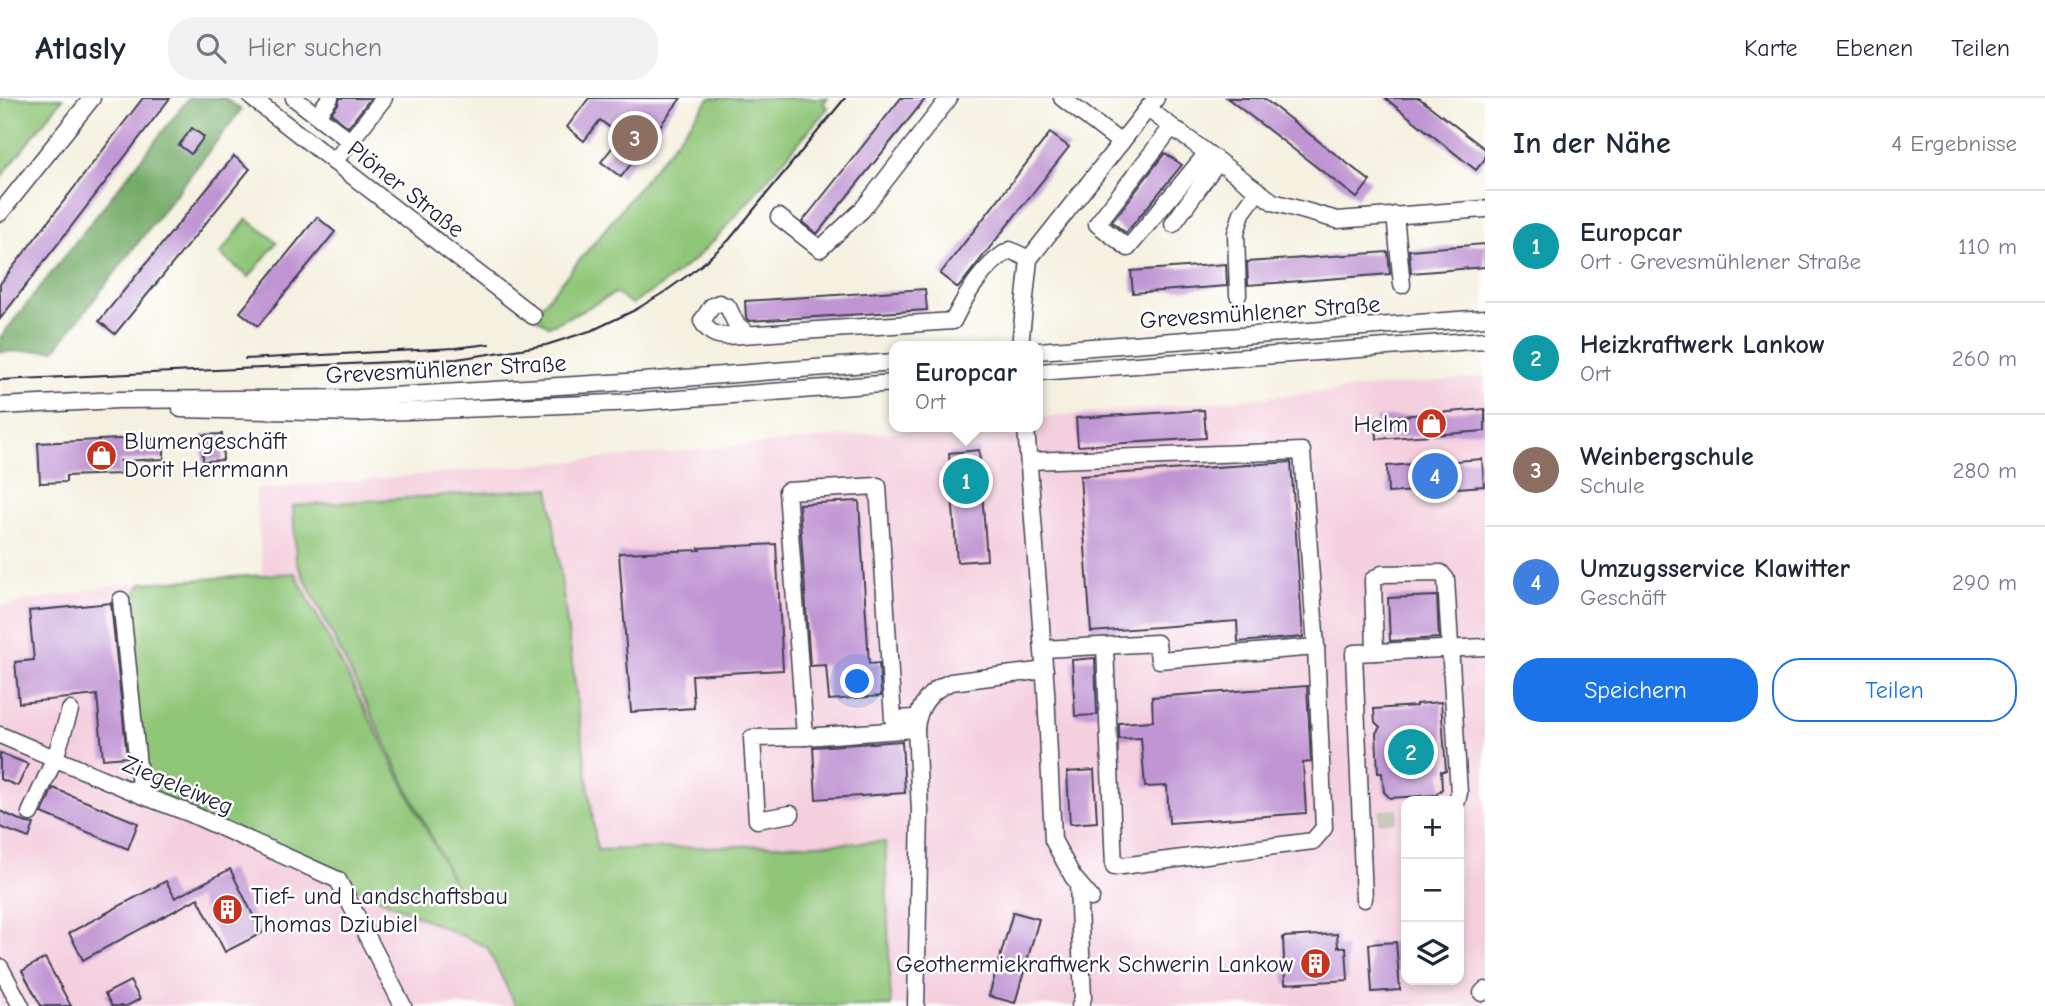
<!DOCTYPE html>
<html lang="de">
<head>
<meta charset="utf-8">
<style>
	:root { --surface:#fff; --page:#f2f2f3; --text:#1f2937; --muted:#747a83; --line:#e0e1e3; --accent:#1a73e8 }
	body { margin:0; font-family:"Comic Neue",sans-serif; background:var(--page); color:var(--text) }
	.controls { position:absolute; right:21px; bottom:21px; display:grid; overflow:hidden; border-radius:14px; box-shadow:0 4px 10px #0003 }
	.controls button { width:63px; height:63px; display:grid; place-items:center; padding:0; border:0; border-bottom:2px solid var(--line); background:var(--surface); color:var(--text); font:35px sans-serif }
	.you { position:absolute; left:858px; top:584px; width:24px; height:24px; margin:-18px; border:5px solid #fff; border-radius:50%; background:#1a73e8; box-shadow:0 0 0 10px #1a73e833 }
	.badge { display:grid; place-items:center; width:46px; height:46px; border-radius:50%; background:var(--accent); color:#fff; font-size:23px; font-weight:700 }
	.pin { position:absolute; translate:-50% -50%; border:4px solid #fff; box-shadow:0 2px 7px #0006 }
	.popup { position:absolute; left:889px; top:243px; width:154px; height:91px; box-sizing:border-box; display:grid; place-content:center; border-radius:14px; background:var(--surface); filter:drop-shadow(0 2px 5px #0005); font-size:23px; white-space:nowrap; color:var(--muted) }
	.popup b { font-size:26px; color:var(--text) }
	.popup::after { content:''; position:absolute; left:50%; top:100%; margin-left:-14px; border:14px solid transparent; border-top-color:var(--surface) }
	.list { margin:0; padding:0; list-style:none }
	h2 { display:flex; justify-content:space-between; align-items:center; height:91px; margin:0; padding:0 28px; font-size:30px }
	h2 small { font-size:23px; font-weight:400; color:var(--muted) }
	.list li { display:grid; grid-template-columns:46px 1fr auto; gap:21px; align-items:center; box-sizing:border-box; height:112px; padding:0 28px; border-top:2px solid var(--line) }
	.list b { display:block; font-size:26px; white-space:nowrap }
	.list p { margin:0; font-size:23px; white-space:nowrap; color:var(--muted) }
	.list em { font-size:23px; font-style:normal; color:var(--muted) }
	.actions { display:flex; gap:14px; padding:21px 28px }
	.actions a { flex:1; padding:16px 0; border:2px solid var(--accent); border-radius:28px; text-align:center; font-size:24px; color:var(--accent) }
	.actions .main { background:var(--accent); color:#fff }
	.icon { flex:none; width:38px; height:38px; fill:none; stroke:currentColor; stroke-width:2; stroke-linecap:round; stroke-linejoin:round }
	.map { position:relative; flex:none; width:1485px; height:908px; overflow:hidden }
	header { display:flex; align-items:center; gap:42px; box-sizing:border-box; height:98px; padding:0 35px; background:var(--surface); border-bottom:2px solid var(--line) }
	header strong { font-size:33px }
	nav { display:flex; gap:38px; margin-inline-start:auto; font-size:24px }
	.search { width:490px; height:63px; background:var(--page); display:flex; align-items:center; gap:18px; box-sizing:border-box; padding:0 24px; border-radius:28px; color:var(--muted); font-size:26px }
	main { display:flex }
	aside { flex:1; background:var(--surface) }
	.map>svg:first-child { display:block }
</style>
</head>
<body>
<header>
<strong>Atlasly</strong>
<div class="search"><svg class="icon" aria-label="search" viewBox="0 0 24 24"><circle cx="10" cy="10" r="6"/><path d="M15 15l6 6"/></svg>Hier suchen</div>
<nav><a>Karte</a><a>Ebenen</a><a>Teilen</a></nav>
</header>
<main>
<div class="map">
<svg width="1485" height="908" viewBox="0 0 1485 908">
	<rect width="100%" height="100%" fill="#fff"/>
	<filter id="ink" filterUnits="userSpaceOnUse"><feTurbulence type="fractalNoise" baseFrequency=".0143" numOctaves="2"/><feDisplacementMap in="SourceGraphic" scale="14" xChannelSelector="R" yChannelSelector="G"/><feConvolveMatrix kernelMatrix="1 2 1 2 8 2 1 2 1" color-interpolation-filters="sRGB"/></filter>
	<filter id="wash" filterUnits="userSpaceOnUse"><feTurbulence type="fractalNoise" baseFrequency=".00686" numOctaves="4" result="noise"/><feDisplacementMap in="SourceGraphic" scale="28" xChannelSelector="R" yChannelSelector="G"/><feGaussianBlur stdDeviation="1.57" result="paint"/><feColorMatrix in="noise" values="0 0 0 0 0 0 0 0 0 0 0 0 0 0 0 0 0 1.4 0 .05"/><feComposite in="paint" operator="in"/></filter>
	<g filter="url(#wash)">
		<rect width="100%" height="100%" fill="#f5f1e0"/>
		<path fill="#f4cfde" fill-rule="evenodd" d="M1485,279V908H0V508L119,487L263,476L255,392L947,329H1038V320ZM1406,703H1459V882H1406Z"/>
		<g fill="#90c678" stroke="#59745a" stroke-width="2">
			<polygon points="0,0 63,0 0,80"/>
			<polygon points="710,0 828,0 823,6 828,10 722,134 695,161 662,187 632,206 615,195 576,216 549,228 533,218 607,129"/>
			<polygon points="247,121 277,144 249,179 220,156"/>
			<polygon points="549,390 597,752 885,744 891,908 516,908 487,849 189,715 141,697 131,502 142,485 295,475 456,789 296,463 293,408"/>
		</g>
		<polygon fill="#74ab68" stroke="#4b6652" stroke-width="2" points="189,0 225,0 241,12 55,252 0,254 0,240"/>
		<g id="blocks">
			<g fill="#c095d3">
				<polygon points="143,0 170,0 0,221 0,186"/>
				<polygon points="340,0 371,0 348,29 331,15 338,6"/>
				<polygon points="589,0 681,0 621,79 601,64 621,38 600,22 584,43 567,29"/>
				<polygon points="901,0 926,0 817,136 802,124"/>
				<polygon points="1227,0 1263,0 1370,83 1357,100"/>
				<polygon points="1385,0 1419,0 1485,51 1485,61 1476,72"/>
				<polygon points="192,30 204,39 191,56 179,47"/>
				<polygon points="1050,35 1069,49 958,190 940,176"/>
				<polygon points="1165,55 1182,67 1126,135 1112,124"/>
				<polygon points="234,58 250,71 115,236 99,223"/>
				<polygon points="317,119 335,134 258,228 240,214"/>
				<polygon points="1485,146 1485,169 1411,175 1409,152"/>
				<polygon points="1388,154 1390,176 1248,187 1247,164"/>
				<polygon points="1226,166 1227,188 1133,195 1131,173"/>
				<polygon points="925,191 927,212 749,223 746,220 745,203"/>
				<polygon points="1485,311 1485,333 1377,341 1376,320"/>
				<polygon points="1204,312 1206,340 1078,348 1076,320"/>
				<polygon points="222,336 223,362 203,363 202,337"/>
				<polygon points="119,341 164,341 164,361 120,363 120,376 66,378 66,384 40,385 38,345"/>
				<polygon points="979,352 987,462 957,464 949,355"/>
				<polygon points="1482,361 1484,388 1388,395 1387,368"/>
				<polygon points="1291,364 1303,539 1238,544 1237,523 1091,534 1080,378"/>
				<polygon points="859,403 869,566 879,565 881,598 829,602 826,567 810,568 799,406"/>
				<polygon points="776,446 783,572 692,577 694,610 631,614 619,455 700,452 699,450"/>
				<polygon points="1437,498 1439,540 1390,543 1388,500"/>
				<polygon points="111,505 127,659 103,661 97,597 19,605 15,564 34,562 29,513"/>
				<polygon points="1095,560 1097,617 1075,618 1072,562"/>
				<polygon points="1307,588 1311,664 1303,665 1306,715 1169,725 1167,688 1145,689 1141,640 1119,641 1119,625 1153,623 1152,599"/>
				<polygon points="1441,604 1446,673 1441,673 1442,691 1436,697 1390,700 1384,694 1382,675 1378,675 1376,635 1380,629 1375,624 1374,611 1416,608 1416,606"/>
				<polygon points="902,643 905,695 816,701 813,649"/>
				<polygon points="0,655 28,666 18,688 0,681"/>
				<polygon points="1094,672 1097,724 1070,726 1067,674"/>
				<polygon points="53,690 138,725 128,751 42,715"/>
				<polygon points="0,713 26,725 34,726 29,740 0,729"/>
				<polygon points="230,771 262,835 225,854 198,800 83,862 69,835 166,783 175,800"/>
				<polygon points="1013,814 1039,821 1015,905 989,898"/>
				<polygon points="1337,836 1338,849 1346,849 1348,882 1285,886 1283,839"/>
				<polygon points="1396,844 1400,892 1372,894 1369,846"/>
				<polygon points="45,860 71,908 41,908 22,873"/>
				<polygon points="130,883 140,901 127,908 112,908 105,896"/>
			</g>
		</g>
	</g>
	<g filter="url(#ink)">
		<use href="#blocks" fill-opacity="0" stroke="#424154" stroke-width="2"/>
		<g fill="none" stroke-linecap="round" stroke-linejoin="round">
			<polyline stroke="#cbc8bf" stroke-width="16" stroke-dasharray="16 8" stroke-linecap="butt" points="1375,722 1406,720"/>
			<defs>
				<g id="minor">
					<polyline points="252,0 533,218"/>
					<polyline points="294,0 350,43"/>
					<polyline points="1062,0 1121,45"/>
					<polyline points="1148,11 1273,104 1337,122 1485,111"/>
					<polyline points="317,17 330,0"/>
					<polyline points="1172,29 1097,126 1128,150 1207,55"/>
					<polyline points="334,64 384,0"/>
					<polyline points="0,115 92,0"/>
					<polyline points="1395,117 1402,187"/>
					<polyline points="779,119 820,151 862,112 949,0"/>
					<polyline points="1173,126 1218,63"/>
					<polyline points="1238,197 1236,135 1242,115 1258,93"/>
					<path d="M748,236L736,226L728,209L719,205L712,208L702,223C708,234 715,238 727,238L953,223C966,197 983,167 1010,152L1029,161"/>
					<polyline points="1020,248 1029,161 1156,0"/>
					<polyline points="1038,253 1485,220"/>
					<polyline points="1038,274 1485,242"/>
					<polyline points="0,308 118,302 358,300 643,283 894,264"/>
					<polyline points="181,311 357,315 638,304 894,285"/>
					<polyline points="1026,329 1046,593 1053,742 1073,779 1091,800"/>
					<polyline points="1029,363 1302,353 1316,549 1324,730 1313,743 1114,769 1105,548"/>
					<polyline points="121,502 141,697"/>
					<polyline points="1043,551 1157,545 1159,562 1316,549"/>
					<polyline points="1375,554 1373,482 1382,476 1441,475 1446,481 1459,695 1457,703"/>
					<polyline points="0,637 141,697 189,715 338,782 403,908"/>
					<polyline points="805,639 787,393 878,388 893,621 917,620"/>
					<polyline points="30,715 55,660 70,612"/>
					<polyline points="791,716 757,722 752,640 805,639 916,631"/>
					<polyline points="1078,786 1083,900 1080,908"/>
					<polyline points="1364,801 1354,555 1485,549"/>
					<polyline points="0,869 21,908"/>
					<polyline points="1482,895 1485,892"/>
					<path d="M916,908L920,713L916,631C918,608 930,592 951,584L1045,572"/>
				</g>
			</defs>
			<use href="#minor" stroke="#424154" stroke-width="19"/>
			<use href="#minor" stroke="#fff" stroke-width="16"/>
			<g stroke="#22223b" stroke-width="2">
				<polyline points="245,261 455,250 489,246"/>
				<polyline points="0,282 457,261 546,247 593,232 635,212 666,193 699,169 729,142 845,0"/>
			</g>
		</g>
	</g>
	<defs>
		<symbol id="shop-disc" viewBox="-11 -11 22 22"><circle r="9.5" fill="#c8321e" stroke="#fff"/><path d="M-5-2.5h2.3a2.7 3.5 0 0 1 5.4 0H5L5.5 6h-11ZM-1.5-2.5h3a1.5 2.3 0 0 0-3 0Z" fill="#fff"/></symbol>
		<symbol id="building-disc" viewBox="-11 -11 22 22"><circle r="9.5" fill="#c8321e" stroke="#fff"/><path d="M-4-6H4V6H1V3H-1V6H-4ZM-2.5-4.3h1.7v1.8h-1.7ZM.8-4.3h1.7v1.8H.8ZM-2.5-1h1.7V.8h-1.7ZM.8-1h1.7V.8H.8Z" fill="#fff"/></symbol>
	</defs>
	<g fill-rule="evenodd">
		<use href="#shop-disc" x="1414" y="308" width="35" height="35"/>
		<use href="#shop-disc" x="84" y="340" width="35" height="35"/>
		<use href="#building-disc" x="210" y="794" width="35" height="35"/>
		<use href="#building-disc" x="1298" y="848" width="35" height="35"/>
	</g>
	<g text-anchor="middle" stroke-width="5" stroke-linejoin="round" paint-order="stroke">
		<g font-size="24" fill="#22223b" stroke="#fff">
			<text transform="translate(406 91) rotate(38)" y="8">Plöner Straße</text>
			<text transform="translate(1260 214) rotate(-4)" y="8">Grevesmühlener Straße</text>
			<text transform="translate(446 271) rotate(-3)" y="8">Grevesmühlener Straße</text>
			<text transform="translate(178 687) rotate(23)" y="8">Ziegeleiweg</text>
		</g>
		<g font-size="24" fill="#22223b" stroke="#fff" text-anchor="end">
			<text x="1408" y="334">Helm</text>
			<text x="124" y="351" text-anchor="start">Blumengeschäft<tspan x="124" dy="28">Dorit Herrmann</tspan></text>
			<text x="251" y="806" text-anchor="start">Tief- und Landschaftsbau<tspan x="251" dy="28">Thomas Dziubiel</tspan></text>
			<text x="1293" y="874">Geothermiekraftwerk Schwerin Lankow</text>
		</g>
	</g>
</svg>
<div class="controls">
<button>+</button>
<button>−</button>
<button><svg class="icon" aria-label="layers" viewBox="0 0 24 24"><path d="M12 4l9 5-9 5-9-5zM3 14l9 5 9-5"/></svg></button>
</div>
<div class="you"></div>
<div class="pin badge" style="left:966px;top:383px;background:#0f9aa8">1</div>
<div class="popup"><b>Europcar</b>Ort</div>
<div class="pin badge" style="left:1411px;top:654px;background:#0f9aa8">2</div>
<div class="pin badge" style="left:635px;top:40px;background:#8d6e63">3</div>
<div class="pin badge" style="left:1435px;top:378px;background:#3f7fe0">4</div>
</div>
<aside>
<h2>In der Nähe<small>4 Ergebnisse</small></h2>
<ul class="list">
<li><span class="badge" style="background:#0f9aa8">1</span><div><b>Europcar</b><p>Ort · Grevesmühlener Straße</p></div><em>110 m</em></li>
<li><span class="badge" style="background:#0f9aa8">2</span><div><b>Heizkraftwerk Lankow</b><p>Ort</p></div><em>260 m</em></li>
<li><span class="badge" style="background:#8d6e63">3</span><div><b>Weinbergschule</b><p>Schule</p></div><em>280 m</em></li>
<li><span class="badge" style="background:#3f7fe0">4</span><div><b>Umzugsservice Klawitter</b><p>Geschäft</p></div><em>290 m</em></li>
</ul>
<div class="actions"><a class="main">Speichern</a><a>Teilen</a></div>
</aside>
</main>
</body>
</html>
